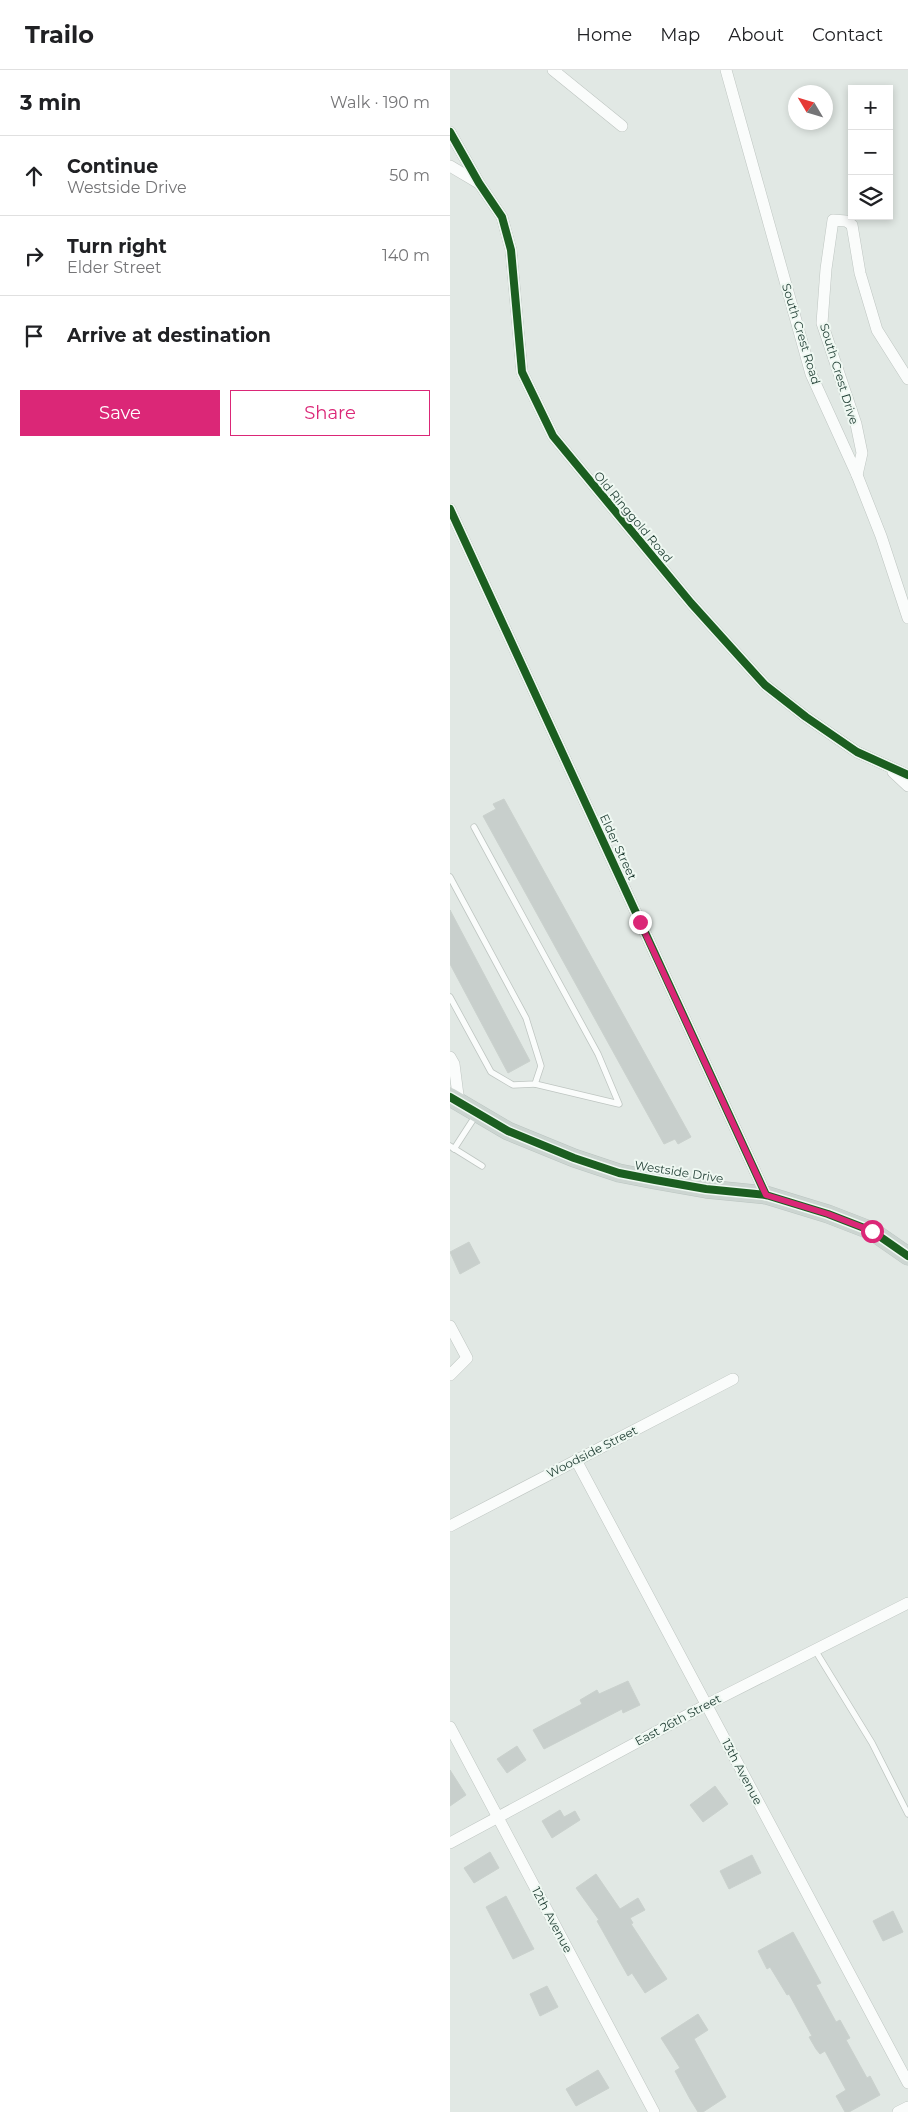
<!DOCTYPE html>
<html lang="en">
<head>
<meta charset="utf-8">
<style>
	:root { --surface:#fff; --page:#f6f6f6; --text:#202124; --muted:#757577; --line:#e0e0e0; --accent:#db2777 }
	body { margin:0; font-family:Montserrat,sans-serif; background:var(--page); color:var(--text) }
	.controls { position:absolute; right:15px; top:15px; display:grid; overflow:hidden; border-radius:0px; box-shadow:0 2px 8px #0003 }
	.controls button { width:45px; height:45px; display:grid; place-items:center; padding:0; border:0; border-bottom:1px solid var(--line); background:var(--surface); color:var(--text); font:25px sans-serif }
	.compass { position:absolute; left:338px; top:15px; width:45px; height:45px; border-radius:50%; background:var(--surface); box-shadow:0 2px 8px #0003; rotate:308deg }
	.stop { position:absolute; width:15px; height:15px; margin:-11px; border:4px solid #db2777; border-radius:50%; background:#fff }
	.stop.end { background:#db2777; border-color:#fff; box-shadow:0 1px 5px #0008 }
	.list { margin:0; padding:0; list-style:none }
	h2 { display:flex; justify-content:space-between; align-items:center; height:65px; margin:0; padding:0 20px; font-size:21px }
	h2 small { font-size:16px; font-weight:400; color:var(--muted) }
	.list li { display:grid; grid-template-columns:32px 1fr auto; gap:15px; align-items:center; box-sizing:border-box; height:80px; padding:0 20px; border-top:1px solid var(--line) }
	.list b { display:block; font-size:19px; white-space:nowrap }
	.list p { margin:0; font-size:16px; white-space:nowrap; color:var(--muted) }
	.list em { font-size:16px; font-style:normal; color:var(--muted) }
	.actions { display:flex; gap:10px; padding:15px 20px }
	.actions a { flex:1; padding:11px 0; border:1px solid var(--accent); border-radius:0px; text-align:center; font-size:18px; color:var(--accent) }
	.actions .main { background:var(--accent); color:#fff }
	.icon { flex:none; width:28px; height:28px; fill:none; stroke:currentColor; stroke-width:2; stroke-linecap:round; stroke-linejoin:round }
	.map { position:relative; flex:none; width:458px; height:2042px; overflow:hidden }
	header { display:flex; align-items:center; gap:30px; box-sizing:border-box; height:70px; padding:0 25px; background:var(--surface); border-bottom:1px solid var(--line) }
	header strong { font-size:24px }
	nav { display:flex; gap:28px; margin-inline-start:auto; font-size:18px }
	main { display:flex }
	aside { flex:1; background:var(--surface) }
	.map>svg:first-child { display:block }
</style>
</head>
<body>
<header>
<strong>Trailo</strong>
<nav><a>Home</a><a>Map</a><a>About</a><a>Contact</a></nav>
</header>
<main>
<aside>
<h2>3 min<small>Walk · 190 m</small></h2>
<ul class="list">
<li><svg class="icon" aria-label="ahead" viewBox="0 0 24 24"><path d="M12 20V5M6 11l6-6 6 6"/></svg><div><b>Continue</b><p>Westside Drive</p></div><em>50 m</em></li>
<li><svg class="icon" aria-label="right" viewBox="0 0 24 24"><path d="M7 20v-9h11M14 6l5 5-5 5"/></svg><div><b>Turn right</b><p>Elder Street</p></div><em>140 m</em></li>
<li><svg class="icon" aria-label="arrive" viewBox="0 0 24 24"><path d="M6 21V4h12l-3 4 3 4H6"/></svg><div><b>Arrive at destination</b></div></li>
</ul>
<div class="actions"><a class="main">Save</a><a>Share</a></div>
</aside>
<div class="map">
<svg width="458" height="2042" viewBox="0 0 458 2042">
	<rect width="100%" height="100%" fill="#e1e8e4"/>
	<g fill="#c8cfcc" stroke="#cad1cd">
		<polygon points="54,729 241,1067 228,1074 225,1069 214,1074 33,746 46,739 43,734"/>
		<polygon points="0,840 80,991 58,1003 0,894"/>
		<polygon points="19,1172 30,1193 10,1204 0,1182"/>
		<polygon points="178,1611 190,1635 173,1643 172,1639 94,1679 83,1660 132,1634 130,1630 147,1620 149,1624"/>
		<polygon points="67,1676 76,1690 57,1703 47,1689"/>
		<polygon points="0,1700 16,1725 0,1736"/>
		<polygon points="265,1716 278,1734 253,1752 240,1735"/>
		<polygon points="110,1740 114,1747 125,1741 130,1750 102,1768 92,1751"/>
		<polygon points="40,1782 49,1798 24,1813 14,1798"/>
		<polygon points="302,1785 311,1803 279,1819 270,1801"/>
		<polygon points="146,1804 170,1839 188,1828 195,1840 180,1848 183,1853 181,1854 217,1909 195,1923 182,1903 178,1906 147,1851 149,1850 126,1818"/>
		<polygon points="56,1826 84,1879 63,1889 36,1837"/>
		<polygon points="443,1841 453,1862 433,1871 423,1851"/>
		<polygon points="343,1862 371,1913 366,1915 386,1952 390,1950 400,1968 396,1970 417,2008 420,2006 430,2025 399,2042 395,2042 386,2026 396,2020 375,1981 370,1984 366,1979 359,1967 362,1966 339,1924 337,1925 320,1897 317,1899 308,1881"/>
		<polygon points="97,1916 108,1937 90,1946 80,1924"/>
		<polygon points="248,1944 258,1960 244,1969 276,2027 253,2042 248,2042 240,2029 225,2001 230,1998 211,1968"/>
		<polygon points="148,2000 159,2018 126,2036 116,2019"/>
	</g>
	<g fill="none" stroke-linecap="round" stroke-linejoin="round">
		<defs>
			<g id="service">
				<polyline points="24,757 148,984 169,1034 85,1014"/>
				<polyline points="0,807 76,948 91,996 85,1014 63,1015 41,1002 0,927"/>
				<polyline points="0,1076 32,1096"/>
				<polyline points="4,1079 26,1045"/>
				<polyline points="365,1580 422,1673 458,1744"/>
			</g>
			<g id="minor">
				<polyline points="103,0 172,56"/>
				<polyline points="276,0 361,304 407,405 431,466 458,548"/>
				<polyline points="0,62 29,113 52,147 61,180 72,302 103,366 241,533 315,615 356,647 407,682 458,705"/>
				<polyline points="0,96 27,112"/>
				<polyline points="407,405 412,383 406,354 372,253 376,199 383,150 396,151 402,155 410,203 427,260 458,309"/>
				<polyline points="0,439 316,1125"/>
				<polyline points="443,702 458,716"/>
				<polyline points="0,987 4,994 9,1033"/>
				<polyline points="0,1256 17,1288 0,1305"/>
				<polyline points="126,1390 458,2013"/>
				<polyline points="0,1456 283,1309"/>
				<polyline points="0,1657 204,2042"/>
				<polyline points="0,1773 256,1635 458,1533"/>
				<polyline points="448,2042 458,2037"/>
			</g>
			<polyline id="primary" points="0,1027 58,1061 124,1088 169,1103 205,1110 256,1119 316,1125 378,1144 422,1161 458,1186"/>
		</defs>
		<use href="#service" stroke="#bec5c1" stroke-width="7"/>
		<use href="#minor" stroke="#bec5c1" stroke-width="12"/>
		<use href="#primary" stroke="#bbc5c1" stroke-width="19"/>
		<use href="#service" stroke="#fafcfb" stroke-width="5.5"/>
		<use href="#minor" stroke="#fafcfb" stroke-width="11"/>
		<use href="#primary" stroke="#ccd5d1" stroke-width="18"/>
		<defs>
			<g id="cycleway">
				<polyline points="0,62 29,113 52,147 61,180 72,302 103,366 241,533 315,615 356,647 407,682 458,705"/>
				<polyline points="0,439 316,1125"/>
				<polyline points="0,1027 58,1061 124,1088 169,1103 205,1110 256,1119 316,1125 378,1144 422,1161 458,1186"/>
			</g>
		</defs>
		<use href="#cycleway" stroke="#eff8f2" stroke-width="11"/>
		<use href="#cycleway" stroke="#1b5e20" stroke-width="8"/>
	</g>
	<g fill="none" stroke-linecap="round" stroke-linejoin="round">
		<polyline stroke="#db2777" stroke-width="6" points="190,852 316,1125 378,1144 422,1161"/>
	</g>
	<g text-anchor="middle" stroke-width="4" stroke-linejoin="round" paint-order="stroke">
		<g font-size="12" fill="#1e3c32" stroke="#eff8f2">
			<text transform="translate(351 264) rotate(73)" y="4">South Crest Road</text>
			<text transform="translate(389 304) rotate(73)" y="4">South Crest Drive</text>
			<text transform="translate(183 447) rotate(50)" y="4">Old Ringgold Road</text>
			<text transform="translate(168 777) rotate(65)" y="4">Elder Street</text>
			<text transform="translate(229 1102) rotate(9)" y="4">Westside Drive</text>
			<text transform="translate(142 1382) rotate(-27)" y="4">Woodside Street</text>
			<text transform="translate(228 1650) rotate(-28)" y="4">East 26th Street</text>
			<text transform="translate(292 1702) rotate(62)" y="4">13th Avenue</text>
			<text transform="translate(102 1850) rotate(62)" y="4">12th Avenue</text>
		</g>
	</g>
</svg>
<div class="controls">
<button>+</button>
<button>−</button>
<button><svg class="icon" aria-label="layers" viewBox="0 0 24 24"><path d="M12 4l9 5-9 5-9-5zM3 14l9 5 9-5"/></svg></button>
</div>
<svg class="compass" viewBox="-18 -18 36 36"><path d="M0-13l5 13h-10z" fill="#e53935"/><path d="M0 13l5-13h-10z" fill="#757577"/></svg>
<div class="stop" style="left:422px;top:1161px"></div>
<div class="stop end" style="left:190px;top:852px"></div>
</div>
</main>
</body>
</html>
